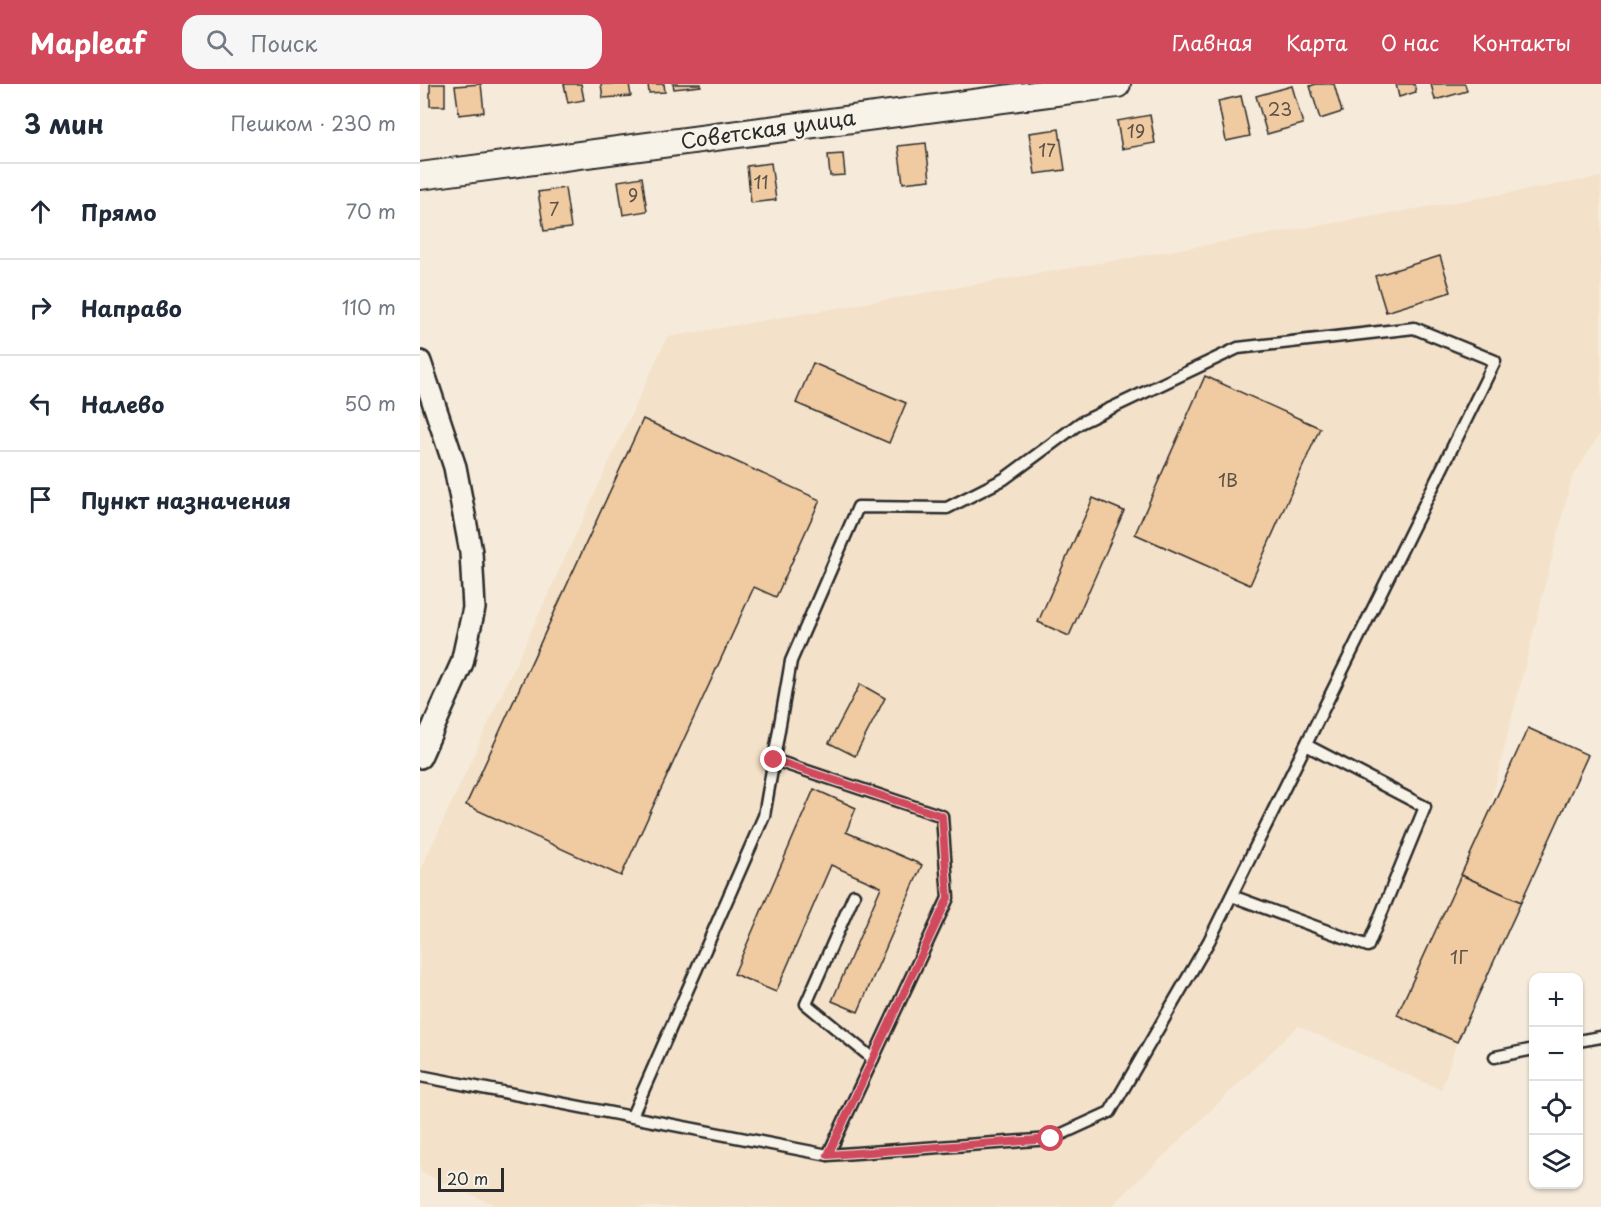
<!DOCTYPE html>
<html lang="ru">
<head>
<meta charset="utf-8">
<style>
	:root { --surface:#fff; --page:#f6f6f7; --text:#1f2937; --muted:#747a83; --line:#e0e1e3; --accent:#d1495b }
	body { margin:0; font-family:"Playpen Sans",sans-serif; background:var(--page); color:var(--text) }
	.controls { position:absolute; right:18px; bottom:18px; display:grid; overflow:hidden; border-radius:12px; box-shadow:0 2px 4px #0004 }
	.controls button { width:54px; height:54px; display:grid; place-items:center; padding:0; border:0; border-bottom:2px solid var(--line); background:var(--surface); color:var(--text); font:30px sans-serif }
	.scale { position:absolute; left:18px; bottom:15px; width:66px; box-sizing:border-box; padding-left:6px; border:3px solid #2b2b2b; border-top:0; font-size:16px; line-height:21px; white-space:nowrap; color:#2b2b2b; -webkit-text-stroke:4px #f7f3e8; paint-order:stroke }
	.stop { position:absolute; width:18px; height:18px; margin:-14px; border:4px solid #d1495b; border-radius:50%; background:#fff }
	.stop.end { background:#d1495b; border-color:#fff; box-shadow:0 2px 6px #0008 }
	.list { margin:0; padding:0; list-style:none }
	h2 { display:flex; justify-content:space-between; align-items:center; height:78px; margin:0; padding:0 24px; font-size:26px }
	h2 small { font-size:20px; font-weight:400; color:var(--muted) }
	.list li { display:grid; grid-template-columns:39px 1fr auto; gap:18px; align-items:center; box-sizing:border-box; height:96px; padding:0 24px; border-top:2px solid var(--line) }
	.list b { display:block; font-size:22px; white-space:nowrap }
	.list em { font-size:20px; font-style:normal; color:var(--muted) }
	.icon { flex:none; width:33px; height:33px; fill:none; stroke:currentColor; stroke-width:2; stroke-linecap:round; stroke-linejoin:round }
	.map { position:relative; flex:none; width:1181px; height:1123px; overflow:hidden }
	header { display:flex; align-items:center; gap:36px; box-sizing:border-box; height:84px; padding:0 30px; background:var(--accent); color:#fff }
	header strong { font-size:28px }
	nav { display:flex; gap:33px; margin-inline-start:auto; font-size:21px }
	.search { width:420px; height:54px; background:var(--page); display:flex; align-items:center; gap:15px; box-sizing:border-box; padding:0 21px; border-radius:18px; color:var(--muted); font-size:22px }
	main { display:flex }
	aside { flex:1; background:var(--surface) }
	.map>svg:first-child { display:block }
</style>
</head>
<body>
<header>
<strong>Mapleaf</strong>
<div class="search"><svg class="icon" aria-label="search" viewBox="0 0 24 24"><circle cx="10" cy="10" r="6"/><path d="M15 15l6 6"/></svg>Поиск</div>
<nav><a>Главная</a><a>Карта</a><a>О нас</a><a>Контакты</a></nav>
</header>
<main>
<aside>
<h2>3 мин<small>Пешком · 230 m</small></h2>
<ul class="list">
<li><svg class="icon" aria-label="ahead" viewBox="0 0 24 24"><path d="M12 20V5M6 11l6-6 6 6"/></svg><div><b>Прямо</b></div><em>70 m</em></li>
<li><svg class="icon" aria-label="right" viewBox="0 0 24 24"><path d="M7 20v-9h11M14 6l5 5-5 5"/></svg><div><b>Направо</b></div><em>110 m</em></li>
<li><svg class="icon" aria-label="left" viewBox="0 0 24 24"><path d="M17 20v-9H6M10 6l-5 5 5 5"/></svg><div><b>Налево</b></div><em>50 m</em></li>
<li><svg class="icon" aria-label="arrive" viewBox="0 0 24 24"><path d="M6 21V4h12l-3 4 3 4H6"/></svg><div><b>Пункт назначения</b></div></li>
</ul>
</aside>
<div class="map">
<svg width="1181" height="1123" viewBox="0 0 1181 1123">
	<rect width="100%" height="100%" fill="#f6ebda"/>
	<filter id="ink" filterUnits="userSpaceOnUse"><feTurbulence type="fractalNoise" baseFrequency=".0167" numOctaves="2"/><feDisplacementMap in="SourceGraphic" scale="12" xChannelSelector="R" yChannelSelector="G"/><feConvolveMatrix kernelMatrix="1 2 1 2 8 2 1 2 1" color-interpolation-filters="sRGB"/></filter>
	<g filter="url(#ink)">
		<polygon fill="#f4e1c9" points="1181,93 1181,348 1152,394 1068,730 1108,644 1168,671 1037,958 1021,1006 878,942 691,1123 79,1123 0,1088 0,787 247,253"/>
		<g fill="#f0caa0" stroke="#2b2b2b" stroke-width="1.5">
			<rect x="10" y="0" width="15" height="22"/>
			<polygon points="61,0 64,28 39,31 35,2"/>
			<polygon points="144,0 161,0 164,16 148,19"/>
			<polygon points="181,0 209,0 211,12 183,14"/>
			<polygon points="228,0 244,0 245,8 229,9"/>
			<polygon points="253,0 281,0 281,2 254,5"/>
			<polygon points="896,0 914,0 922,28 900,35 890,2"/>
			<polygon points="976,0 994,0 996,8 979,13"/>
			<polygon points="1011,0 1045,0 1047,7 1015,16"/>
			<polygon points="872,2 883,40 847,50 836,12"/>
			<polygon points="821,12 830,52 806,57 798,17"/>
			<polygon points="730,31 735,59 702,65 697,37"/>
			<polygon points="639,45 645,86 615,90 609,49"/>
			<polygon points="506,59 510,96 483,99 478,62"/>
			<polygon points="423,70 425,91 410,92 408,71"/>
			<polygon points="351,79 356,116 331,119 327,82"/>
			<polygon points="222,93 227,127 203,131 198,97"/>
			<polygon points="145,104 151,144 124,147 118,108"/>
			<polygon points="1020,172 1031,208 966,228 955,192"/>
			<polygon points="393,279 486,319 469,359 376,319"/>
			<polygon points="785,292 900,344 830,501 715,450"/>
			<polygon points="223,335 400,416 356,513 334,503 201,792 46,721"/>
			<polygon points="673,414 704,427 649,552 618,538"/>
			<polygon points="440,600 465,614 435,672 409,659"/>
			<polygon points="1108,644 1168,671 1101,818 1041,791"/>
			<polygon points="394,705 436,724 426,748 502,781 438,928 412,917 461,803 411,781 356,908 314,890"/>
			<polygon points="1041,791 1101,818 1037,958 977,931"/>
		</g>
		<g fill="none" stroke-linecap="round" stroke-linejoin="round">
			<defs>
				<g id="service">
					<polyline points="354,676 522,732 528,814 408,1071"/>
					<polyline points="434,811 386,920 453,975"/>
					<polyline points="812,812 948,862 1005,723 886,661"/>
					<polyline points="1158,957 1181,953"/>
					<polyline points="1075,973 1114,965"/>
					<polyline points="0,992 408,1071 631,1055 690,1028 789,857 1075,277 994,244 818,264 660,339 584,395 527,424 438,423 371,577 344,732 212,1032"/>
				</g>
				<polyline id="minor" points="0,278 35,383 51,468 54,524 42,579 0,673"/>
				<polyline id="tertiary" points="0,92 697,0"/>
			</defs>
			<use href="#service" stroke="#2b2b2b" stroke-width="15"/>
			<use href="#minor" stroke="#2b2b2b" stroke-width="26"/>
			<use href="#tertiary" stroke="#2b2b2b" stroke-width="30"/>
			<use href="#service" stroke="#f7f3e8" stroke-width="10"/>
			<use href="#minor" stroke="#f7f3e8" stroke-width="21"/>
			<use href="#tertiary" stroke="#f7f3e8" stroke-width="26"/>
		</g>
	</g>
	<g fill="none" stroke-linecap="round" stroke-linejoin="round" filter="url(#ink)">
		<polyline stroke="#d1495b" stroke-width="8" points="354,676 522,732 528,814 408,1071 631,1055"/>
	</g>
	<g text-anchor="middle" stroke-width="5" stroke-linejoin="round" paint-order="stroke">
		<g font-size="18" fill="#5c5348">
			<text x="860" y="32">23</text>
			<text x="716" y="54">19</text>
			<text x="627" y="73">17</text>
			<text x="341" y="105">11</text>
			<text x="213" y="118">9</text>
			<text x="134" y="132">7</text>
			<text x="808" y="403">1В</text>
			<text x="1039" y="880">1Г</text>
		</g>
		<g font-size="21" fill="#2b2b2b" stroke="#f7f3e8">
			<text transform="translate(348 46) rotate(-8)" y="7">Советская улица</text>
		</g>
	</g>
</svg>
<div class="controls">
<button>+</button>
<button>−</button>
<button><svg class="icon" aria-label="locate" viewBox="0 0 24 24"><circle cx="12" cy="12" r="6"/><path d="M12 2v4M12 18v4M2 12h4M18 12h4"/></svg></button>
<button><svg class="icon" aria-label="layers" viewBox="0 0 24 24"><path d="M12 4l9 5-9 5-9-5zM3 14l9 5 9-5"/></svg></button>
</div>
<div class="scale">20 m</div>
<div class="stop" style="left:631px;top:1055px"></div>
<div class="stop end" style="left:354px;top:676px"></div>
</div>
</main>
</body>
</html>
